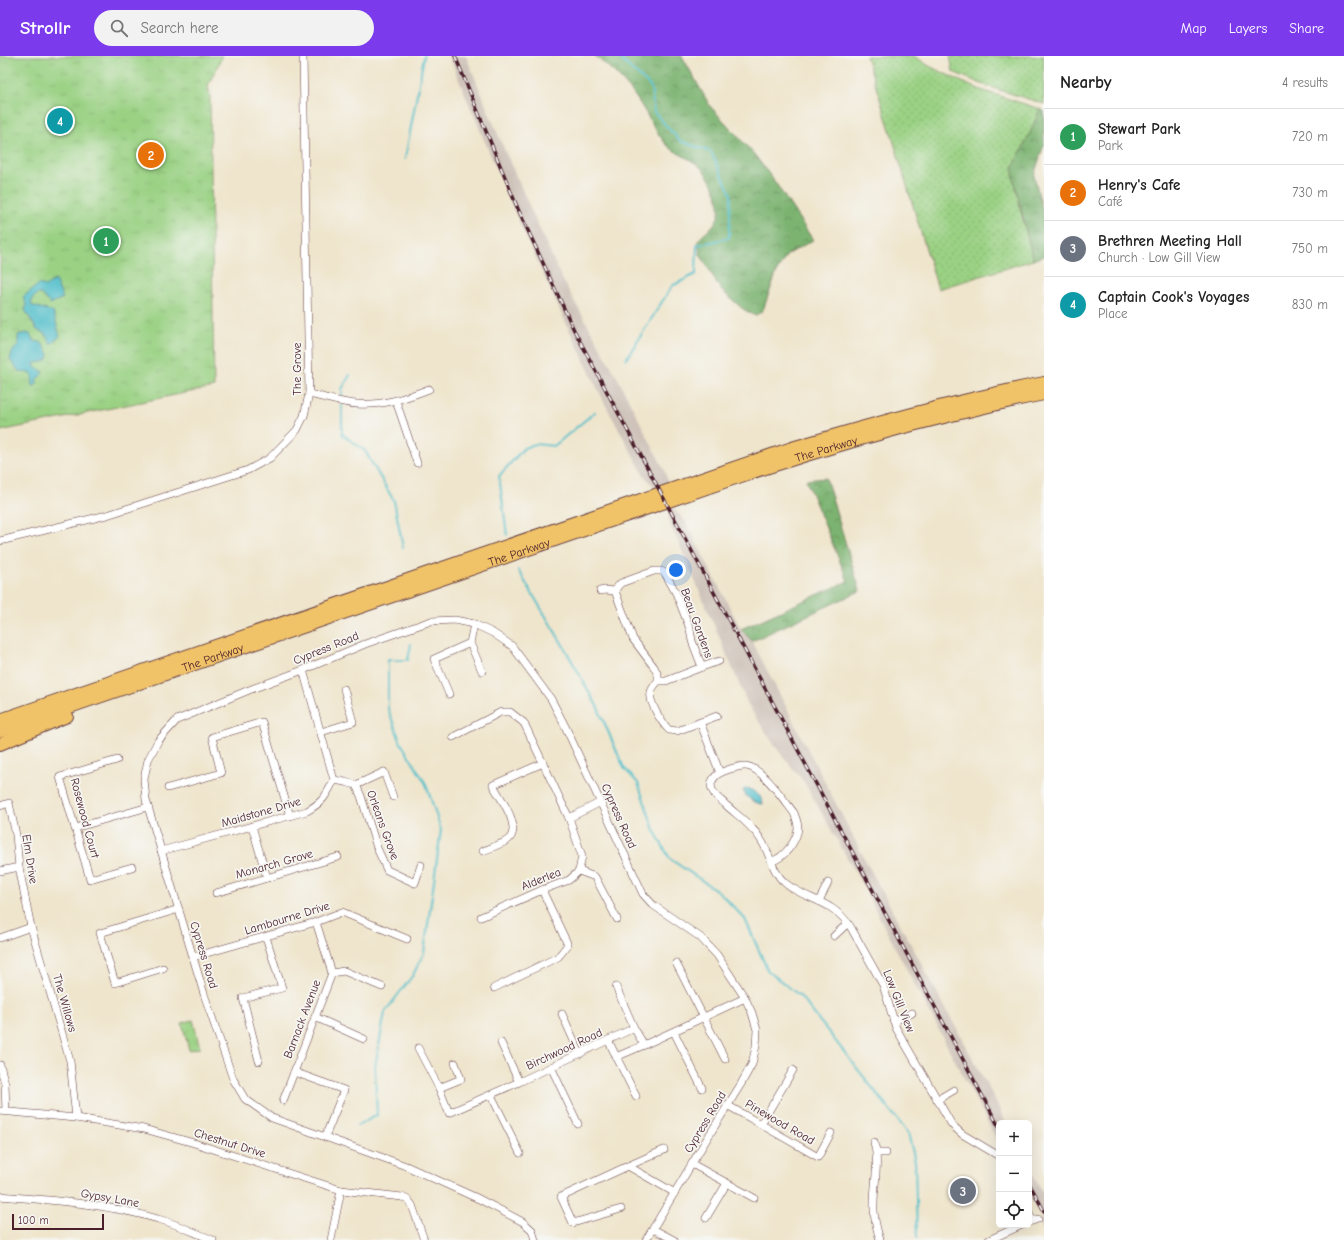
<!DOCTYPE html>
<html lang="en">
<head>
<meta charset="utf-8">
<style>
	:root { --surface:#fff; --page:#f2f2f2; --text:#222; --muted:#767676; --line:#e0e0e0; --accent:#7c3aed }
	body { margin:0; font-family:"Comic Neue",sans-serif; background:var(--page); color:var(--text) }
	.controls { position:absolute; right:12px; bottom:12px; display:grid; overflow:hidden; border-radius:6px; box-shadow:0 4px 16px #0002 }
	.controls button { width:36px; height:36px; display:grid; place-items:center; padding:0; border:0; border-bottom:1px solid var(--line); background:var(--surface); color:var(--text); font:20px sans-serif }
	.scale { position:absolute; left:12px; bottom:10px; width:92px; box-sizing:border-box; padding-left:4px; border:2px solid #4a1f2b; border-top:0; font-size:11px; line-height:14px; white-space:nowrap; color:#4a1f2b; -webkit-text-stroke:3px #f6f6f2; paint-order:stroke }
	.you { position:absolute; left:676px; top:514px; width:14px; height:14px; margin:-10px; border:3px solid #fff; border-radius:50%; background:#1a73e8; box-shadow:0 0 0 6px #1a73e833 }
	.badge { display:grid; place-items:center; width:26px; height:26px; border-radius:50%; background:var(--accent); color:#fff; font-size:13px; font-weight:700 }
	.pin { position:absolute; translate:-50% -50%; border:2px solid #fff; box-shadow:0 1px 4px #0006 }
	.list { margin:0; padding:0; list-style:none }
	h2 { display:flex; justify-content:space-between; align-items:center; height:52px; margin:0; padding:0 16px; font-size:17px }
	h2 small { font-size:13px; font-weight:400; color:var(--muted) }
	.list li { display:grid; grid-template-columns:26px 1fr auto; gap:12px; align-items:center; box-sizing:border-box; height:56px; padding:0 16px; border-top:1px solid var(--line) }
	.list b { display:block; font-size:15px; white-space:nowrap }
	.list p { margin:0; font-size:13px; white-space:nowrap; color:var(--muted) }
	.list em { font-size:13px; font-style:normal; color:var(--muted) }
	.icon { flex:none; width:22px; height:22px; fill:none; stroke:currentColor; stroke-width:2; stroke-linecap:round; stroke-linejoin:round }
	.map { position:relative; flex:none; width:1044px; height:1184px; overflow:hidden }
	header { display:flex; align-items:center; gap:24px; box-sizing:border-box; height:56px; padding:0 20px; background:var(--accent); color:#fff }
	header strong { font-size:19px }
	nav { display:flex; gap:22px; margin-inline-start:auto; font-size:14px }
	.search { width:280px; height:36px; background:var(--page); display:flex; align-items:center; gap:10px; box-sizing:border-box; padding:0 14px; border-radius:22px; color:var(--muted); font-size:15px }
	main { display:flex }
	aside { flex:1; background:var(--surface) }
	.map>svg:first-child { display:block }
</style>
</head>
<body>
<header>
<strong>Strollr</strong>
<div class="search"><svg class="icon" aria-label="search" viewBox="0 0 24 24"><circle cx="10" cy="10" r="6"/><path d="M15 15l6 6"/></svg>Search here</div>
<nav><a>Map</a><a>Layers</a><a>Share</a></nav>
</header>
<main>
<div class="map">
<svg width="1044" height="1184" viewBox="0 0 1044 1184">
	<defs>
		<pattern id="grass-dots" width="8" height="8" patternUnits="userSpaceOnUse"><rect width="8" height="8" fill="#9ad183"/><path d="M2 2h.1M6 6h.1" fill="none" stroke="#86b371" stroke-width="1.8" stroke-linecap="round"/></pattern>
		<pattern id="forest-crowns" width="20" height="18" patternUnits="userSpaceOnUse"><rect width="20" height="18" fill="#7bb371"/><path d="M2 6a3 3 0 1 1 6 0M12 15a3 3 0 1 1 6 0" fill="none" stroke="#67915d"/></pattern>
		<pattern id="park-tufts" width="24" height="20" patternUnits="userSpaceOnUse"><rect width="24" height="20" fill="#9ad183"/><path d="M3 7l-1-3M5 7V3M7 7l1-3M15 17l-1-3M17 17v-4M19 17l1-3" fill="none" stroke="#86b371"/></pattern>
	</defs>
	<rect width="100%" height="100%" fill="#f6f6f2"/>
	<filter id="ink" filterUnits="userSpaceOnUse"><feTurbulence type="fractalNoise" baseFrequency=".025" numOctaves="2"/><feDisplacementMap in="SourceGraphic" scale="8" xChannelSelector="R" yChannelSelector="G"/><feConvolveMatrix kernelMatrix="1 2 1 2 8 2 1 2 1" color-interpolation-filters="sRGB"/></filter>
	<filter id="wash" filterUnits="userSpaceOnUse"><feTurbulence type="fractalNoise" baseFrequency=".012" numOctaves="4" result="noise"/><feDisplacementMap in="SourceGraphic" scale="16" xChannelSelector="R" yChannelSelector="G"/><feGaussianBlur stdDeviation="0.9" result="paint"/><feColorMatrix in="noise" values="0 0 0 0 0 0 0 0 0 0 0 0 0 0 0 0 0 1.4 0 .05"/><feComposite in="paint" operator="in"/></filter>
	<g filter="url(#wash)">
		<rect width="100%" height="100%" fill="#efe5cc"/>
		<g fill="#cec2b9">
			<polygon points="449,0 466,0 501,86 561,221 617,321 665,415 675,454 685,465 741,573 752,585 862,798 992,1038 1006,1067 999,1067 999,1088 857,819 804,726 777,693 749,651 679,487 670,470 668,456 653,429 645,421 605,348 556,246 514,155"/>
			<polygon points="1029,1111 1044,1139 1044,1176 1038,1164 1042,1162 1029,1139"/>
		</g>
		<g fill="url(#grass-dots)" stroke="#727857">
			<polygon points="866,0 914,0 929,10 975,32 1040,53 1031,75 1019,148 1033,204 938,233 892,80"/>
			<polygon points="950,0 1044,0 1044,48 984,29 953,16"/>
		</g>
		<g fill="url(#forest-crowns)" stroke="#62694e">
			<path d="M595,0H682L710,50L754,98L775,126L813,184L787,199L777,215L763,254L755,260L743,253L721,234L700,198L698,184C705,177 715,170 718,161C724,148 709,117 698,109C688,101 674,97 665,87C655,75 648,59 639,46C628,28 612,13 595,0Z"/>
			<polygon points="1040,53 1044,55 1044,88 1034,120 1044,160 1044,200 1033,204 1013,119 1013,111 1031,75"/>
			<polygon points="826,422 860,535 752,585 741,573 848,525 806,424"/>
		</g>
		<g fill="url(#park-tufts)" stroke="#727857">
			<polygon points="0,0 222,0 221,3 208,29 210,40 214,331 0,375"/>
			<polygon points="193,964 200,992 189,994 182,967"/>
		</g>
		<g fill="#52bfcb" stroke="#4e6f7b">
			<polygon points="55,224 63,242 50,248 41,238 37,238 33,242 31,249 53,256 60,280 51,288 45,278 37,274 25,254 26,249 23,241 39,228 45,230"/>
			<polygon points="25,277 30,278 34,285 41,286 49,298 48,303 43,306 34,307 35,311 43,315 43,317 36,324 38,327 33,331 32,318 19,315 10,304 12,296 18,289 18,279"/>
			<path d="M746,732C754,733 762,740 763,748C755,748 745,741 743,734Z"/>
		</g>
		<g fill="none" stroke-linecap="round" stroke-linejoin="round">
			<g stroke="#52bfcb" stroke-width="2">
				<polyline points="617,0 651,31 654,56 680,85 711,96 731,138 729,182 697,189 696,218 672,230 626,303"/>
				<polyline points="405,103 424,0"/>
				<polyline points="342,343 342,333 350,319"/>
				<polyline points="342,348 342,378 365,395 394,445 403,492"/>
				<polyline points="507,479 499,420 524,392 535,388 554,390 595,356"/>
				<polyline points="518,514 563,589 597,650 624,712 638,727 654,774 670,803 719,836 745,863 768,915 800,940 908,1077 915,1105 917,1181"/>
				<polyline points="357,1070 377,1059 375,1011 385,956 413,919 424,897 441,774 426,728 401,687 388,653 388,604 408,604 411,588"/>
			</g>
		</g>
	</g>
	<g filter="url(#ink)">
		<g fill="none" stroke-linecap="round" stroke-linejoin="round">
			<defs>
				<g id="minor">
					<path d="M309,338C324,341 341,347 357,348C382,350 406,342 429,333"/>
					<polyline points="396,345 417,407"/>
					<polyline points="0,485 107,459 248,414 270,402 297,374 304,360 309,338 303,0"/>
					<polygon points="654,515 661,515 665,517 676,537 690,573 692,585 702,611 666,625 658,625 658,619 654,611 633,583 615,535 618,530 621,527"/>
					<polyline points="600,535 604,534 615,535"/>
					<polyline points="470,587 482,615"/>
					<polyline points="702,611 719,605"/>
					<path d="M658,625C655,629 652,632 651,636C648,646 662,667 669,674L677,675L717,660"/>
					<polyline points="449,638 434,603 470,587 474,568"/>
					<polyline points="700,666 720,717"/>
					<polyline points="321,676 353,666 344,633"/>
					<polyline points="453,681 501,656 510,656 524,667 569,762 601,746"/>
					<polyline points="117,704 60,721 90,823 132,811"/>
					<polyline points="334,724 345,726 356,729 361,740 377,792 387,814 415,827 421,809"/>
					<polyline points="356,729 384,716 393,741"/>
					<polyline points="168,732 221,717 212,681 262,666 290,760"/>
					<polyline points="0,750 9,747 16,779 19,811 31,871"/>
					<polyline points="252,770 267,822"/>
					<polyline points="75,772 148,751"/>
					<path d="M161,795L307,755C323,746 326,740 334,724L303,614"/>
					<path d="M483,795C490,792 505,787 509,783C522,770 500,742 493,729L543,707"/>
					<path d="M772,805C784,802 797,785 798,772C798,767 796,762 794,757C784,744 761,710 745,710C739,710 733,712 727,714C719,717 714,719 711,728C711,738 720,743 726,749C738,760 753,770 761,784C770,797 772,816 785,827C807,845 831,843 850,870L883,929L896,972L952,1069L962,1078L999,1100"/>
					<polyline points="0,815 19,811"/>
					<polyline points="579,815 595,821 617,863"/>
					<polyline points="216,837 338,801"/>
					<polyline points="819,845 828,827"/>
					<polyline points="481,861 542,834 569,824 579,815 582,800 569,762"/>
					<polyline points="834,880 848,867"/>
					<polyline points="0,882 31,871 70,1005 76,1062"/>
					<polyline points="193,901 316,866 342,856 407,883"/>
					<polyline points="676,907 725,1003"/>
					<polyline points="163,912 115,927 100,877 179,853"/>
					<polyline points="332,917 344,915 382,931"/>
					<polyline points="616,931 634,972"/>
					<polyline points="494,932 558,901 567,890 567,887 542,834"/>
					<polyline points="562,958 580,998"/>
					<polyline points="315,961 364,983"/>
					<polyline points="893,964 899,963 912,957"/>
					<polyline points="674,976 702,1032"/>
					<polyline points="608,984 636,1040"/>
					<polyline points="501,987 519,1026"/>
					<polyline points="418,992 439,1032 449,1057 519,1026 634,972 644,989 745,942"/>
					<polyline points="616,1001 644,989"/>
					<polyline points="259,1005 243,942 282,932 266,881"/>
					<polyline points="0,1009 5,1028 6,1055"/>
					<polyline points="551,1011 578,1068"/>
					<polyline points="294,1016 344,1034 325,1081"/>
					<polyline points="439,1032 461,1023 455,1007"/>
					<polyline points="491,1039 520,1097"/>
					<polyline points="937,1044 954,1034"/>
					<polyline points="283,1045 332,917 316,866"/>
					<polyline points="727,1049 818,1101 831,1077"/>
					<polyline points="0,1055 76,1062 144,1073 194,1087 341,1134 402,1141 408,1144 412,1149 424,1184"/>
					<polyline points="761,1068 793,1014"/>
					<path d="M874,1086C880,1108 873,1131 874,1154C874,1164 877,1174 880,1184"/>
					<polyline points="877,1097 886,1097"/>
					<polyline points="692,1108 727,1127 706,1162"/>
					<polyline points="628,1110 664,1094"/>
					<polyline points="727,1127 754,1142"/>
					<path d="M0,1140C53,1144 108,1148 158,1163C177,1168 195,1177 213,1184"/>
					<polyline points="621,1153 573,1167 561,1141 628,1110 675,1137"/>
					<polyline points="1029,1156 1032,1165"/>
					<polyline points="1029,1166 1038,1163"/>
					<polyline points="653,1173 674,1184"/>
					<polyline points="331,1184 341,1134"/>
					<polyline points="535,1184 532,1174 523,1166 479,1143 406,1110 272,1062 245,1043 233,1023 204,938 146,744 144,723 148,704 158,685 177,664 249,634 303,614 365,588 431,565 455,564 474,568 493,577 512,590 551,643 565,670 643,838 653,849 700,881 717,899 745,942 752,957 757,974 756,990 752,1008 741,1028 705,1086 646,1184"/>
					<polyline points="989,1184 1022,1169"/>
				</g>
				<g id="trunk">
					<path d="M0,664L792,392C875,367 959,344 1044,327"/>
					<path id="s1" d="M0,675L744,419C813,396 882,376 952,359C983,351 1013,344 1044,338"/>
					<polyline points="0,688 67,660"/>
				</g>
			</defs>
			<use href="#minor" stroke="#633d43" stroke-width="8"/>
			<use href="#trunk" stroke="#633d43" stroke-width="14"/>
			<use href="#minor" stroke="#fff" stroke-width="7"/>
			<use href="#trunk" stroke="#f1c369" stroke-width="12"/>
			<defs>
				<g id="rail">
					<polyline points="455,0 518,153 574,274 999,1071"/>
					<polyline points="1029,1127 1044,1155"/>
				</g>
			</defs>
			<use href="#rail" stroke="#4a1f2b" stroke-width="3.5"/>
			<use href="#rail" stroke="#f6f6f2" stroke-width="2" stroke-dasharray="6" stroke-linecap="butt"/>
		</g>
	</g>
	<g text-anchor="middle" stroke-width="3.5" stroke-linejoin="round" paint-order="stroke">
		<g font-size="12" fill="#4a1f2b" stroke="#f6f6f2">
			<text transform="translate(297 313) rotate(-90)" y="4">The Grove</text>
			<text dy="4" stroke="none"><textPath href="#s1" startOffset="873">The Parkway</textPath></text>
			<text dy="4" stroke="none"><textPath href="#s1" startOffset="549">The Parkway</textPath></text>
			<text transform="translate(697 567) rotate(70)" y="4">Beau Gardens</text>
			<text transform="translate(326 592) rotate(-22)" y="4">Cypress Road</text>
			<text dy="4" stroke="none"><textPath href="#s1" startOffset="225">The Parkway</textPath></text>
			<text transform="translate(261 756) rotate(-16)" y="4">Maidstone Drive</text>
			<text transform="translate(619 760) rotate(66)" y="4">Cypress Road</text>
			<text transform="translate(85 762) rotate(75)" y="4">Rosewood Court</text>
			<text transform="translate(383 769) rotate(70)" y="4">Orleans Grove</text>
			<text transform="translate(30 803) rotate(81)" y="4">Elm Drive</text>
			<text transform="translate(274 808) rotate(-16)" y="4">Monarch Grove</text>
			<text transform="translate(541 823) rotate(-22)" y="4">Alderlea</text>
			<text transform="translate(287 862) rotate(-17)" y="4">Lambourne Drive</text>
			<text transform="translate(204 899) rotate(73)" y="4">Cypress Road</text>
			<text transform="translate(899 945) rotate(68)" y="4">Low Gill View</text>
			<text transform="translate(65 947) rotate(74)" y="4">The Willows</text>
			<text transform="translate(302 963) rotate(-69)" y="4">Barnack Avenue</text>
			<text transform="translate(564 993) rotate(-25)" y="4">Birchwood Road</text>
			<text transform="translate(705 1066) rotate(-59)" y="4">Cypress Road</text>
			<text transform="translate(780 1066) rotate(30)" y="4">Pinewood Road</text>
			<text transform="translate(230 1087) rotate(17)" y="4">Chestnut Drive</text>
			<text transform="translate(110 1142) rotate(10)" y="4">Gypsy Lane</text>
		</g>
	</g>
</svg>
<div class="controls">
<button>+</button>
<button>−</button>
<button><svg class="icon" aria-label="locate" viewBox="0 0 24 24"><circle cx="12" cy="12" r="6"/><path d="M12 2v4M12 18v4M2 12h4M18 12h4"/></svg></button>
</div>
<div class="scale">100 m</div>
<div class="you"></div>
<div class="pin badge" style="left:106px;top:185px;background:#2e9e5b">1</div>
<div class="pin badge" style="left:151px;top:99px;background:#e8710a">2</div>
<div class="pin badge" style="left:963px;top:1135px;background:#6b7280">3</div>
<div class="pin badge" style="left:60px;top:65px;background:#0f9aa8">4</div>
</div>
<aside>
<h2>Nearby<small>4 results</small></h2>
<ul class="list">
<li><span class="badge" style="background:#2e9e5b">1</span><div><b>Stewart Park</b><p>Park</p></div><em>720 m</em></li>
<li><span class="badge" style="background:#e8710a">2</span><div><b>Henry's Cafe</b><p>Café</p></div><em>730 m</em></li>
<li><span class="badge" style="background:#6b7280">3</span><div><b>Brethren Meeting Hall</b><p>Church · Low Gill View</p></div><em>750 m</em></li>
<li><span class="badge" style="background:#0f9aa8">4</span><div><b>Captain Cook's Voyages</b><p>Place</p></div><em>830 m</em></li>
</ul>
</aside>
</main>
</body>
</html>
